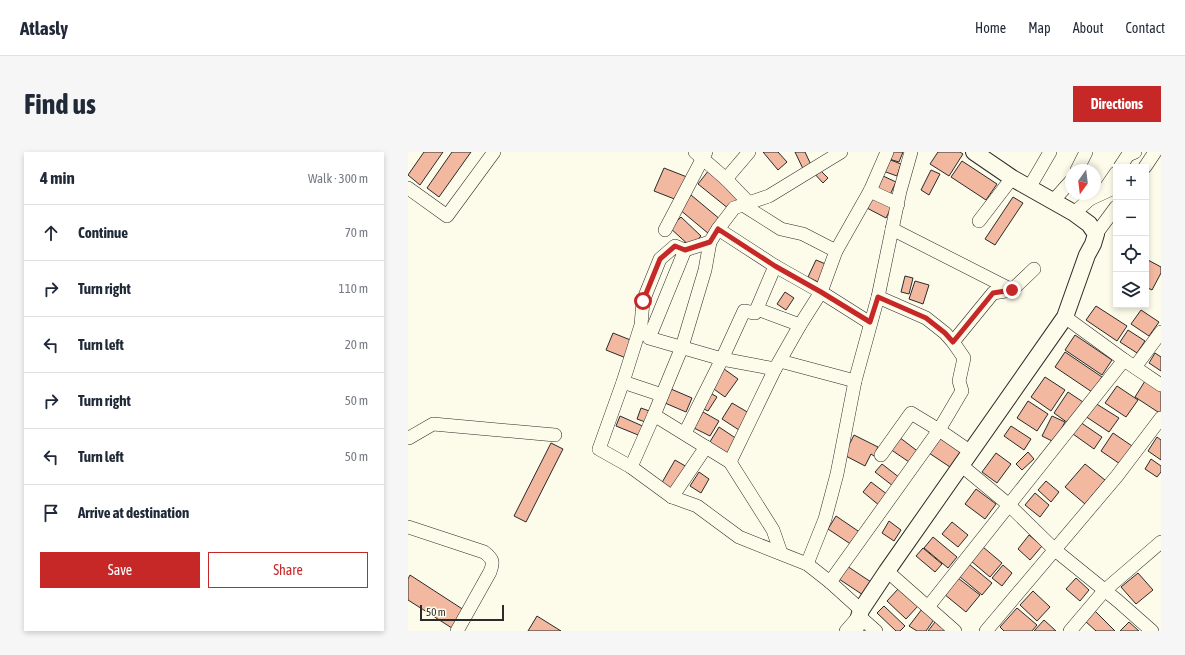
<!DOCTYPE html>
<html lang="en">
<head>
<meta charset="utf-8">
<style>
	:root { --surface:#fff; --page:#f6f6f7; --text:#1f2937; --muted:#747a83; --line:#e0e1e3; --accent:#c62828 }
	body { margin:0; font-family:"Asap Condensed",sans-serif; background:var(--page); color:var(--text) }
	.controls { position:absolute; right:12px; top:12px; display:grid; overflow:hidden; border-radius:0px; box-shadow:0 2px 6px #0003 }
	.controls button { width:36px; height:36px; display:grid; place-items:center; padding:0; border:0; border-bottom:1px solid var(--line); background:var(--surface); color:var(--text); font:20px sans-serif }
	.compass { position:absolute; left:657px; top:12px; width:36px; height:36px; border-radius:50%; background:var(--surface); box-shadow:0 2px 6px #0003; rotate:194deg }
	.scale { position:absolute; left:12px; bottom:10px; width:84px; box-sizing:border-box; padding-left:4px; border:2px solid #2b2b2b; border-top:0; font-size:11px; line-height:14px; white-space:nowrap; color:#2b2b2b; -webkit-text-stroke:3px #fdfbea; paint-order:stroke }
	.stop { position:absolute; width:12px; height:12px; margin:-9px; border:3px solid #c62828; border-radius:50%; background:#fff }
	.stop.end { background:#c62828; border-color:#fff; box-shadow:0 1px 4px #0008 }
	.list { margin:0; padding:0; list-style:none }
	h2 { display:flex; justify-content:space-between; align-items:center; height:52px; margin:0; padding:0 16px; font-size:17px }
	h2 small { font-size:13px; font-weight:400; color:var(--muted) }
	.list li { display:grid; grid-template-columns:26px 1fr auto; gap:12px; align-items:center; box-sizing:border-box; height:56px; padding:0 16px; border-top:1px solid var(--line) }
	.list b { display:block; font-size:15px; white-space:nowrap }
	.list em { font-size:13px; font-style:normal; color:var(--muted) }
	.actions { display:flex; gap:8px; padding:12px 16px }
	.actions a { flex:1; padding:9px 0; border:1px solid var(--accent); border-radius:0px; text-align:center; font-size:14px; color:var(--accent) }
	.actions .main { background:var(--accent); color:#fff }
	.icon { flex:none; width:22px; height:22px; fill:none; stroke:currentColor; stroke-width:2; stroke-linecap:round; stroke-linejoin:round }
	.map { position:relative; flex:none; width:753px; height:479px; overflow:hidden; border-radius:0px }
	header { display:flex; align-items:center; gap:24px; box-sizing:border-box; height:56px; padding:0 20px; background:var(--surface); border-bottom:1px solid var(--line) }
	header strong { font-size:19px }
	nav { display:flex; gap:22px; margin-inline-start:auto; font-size:14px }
	.intro { display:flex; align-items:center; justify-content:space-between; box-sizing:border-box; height:96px; padding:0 24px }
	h1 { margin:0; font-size:28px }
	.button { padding:10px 18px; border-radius:0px; background:var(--accent); color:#fff; font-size:14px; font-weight:700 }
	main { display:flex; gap:24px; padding:0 24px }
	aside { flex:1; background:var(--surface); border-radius:0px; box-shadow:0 2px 6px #0003 }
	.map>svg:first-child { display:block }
</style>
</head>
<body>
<header>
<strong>Atlasly</strong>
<nav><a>Home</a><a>Map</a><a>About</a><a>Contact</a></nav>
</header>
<div class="intro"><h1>Find us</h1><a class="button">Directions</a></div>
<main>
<aside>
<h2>4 min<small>Walk · 300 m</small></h2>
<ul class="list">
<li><svg class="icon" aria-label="ahead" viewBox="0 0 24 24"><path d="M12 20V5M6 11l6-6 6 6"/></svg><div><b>Continue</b></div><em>70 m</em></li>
<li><svg class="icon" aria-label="right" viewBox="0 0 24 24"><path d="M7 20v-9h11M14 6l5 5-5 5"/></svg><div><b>Turn right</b></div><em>110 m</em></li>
<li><svg class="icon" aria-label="left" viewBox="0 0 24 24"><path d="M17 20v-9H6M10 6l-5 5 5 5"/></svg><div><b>Turn left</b></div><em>20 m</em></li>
<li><svg class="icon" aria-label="right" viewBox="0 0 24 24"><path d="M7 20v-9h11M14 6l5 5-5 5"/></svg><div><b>Turn right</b></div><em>50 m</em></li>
<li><svg class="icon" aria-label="left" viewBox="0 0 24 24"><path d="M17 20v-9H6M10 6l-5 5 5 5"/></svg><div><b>Turn left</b></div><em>50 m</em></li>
<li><svg class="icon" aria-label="arrive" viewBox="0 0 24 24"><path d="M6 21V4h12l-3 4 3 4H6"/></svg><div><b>Arrive at destination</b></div></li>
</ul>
<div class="actions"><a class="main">Save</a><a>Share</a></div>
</aside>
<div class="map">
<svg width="753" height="479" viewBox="0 0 753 479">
	<rect width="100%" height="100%" fill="#fdfbea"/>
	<g fill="#f2b8a0" stroke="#2b2b2b">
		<polygon points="16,0 35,0 12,33 0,23"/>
		<polygon points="44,0 63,0 31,45 19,36"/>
		<polygon points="355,0 370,0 379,10 370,18"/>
		<polygon points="387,0 397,0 404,15 396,19"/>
		<polygon points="484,0 495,0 491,10 481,7"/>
		<polygon points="530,0 552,0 555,2 541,24 522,12"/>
		<polygon points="480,7 493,12 489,24 475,19"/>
		<polygon points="554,9 589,32 578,48 543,25"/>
		<polygon points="256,16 279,25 269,48 246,39"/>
		<polygon points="410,16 420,26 415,31 405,20"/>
		<polygon points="301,18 332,43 321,57 290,32"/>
		<polygon points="523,18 532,22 521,43 513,38"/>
		<polygon points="473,23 488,30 481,45 465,38"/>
		<polygon points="464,41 485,52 478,66 457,55"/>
		<polygon points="283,43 313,68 301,82 271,57"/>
		<polygon points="605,45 615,51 587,93 577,87"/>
		<polygon points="273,65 293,84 283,95 262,76"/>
		<polygon points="408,108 420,113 412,131 400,125"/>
		<polygon points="740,108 753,115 753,121 744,138 738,135 738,113"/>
		<polygon points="497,124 505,126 501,142 493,140"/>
		<polygon points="507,129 521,133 515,152 501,147"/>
		<polygon points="377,140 386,146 378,158 369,152"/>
		<polygon points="688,154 719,174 709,189 678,168"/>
		<polygon points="733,158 751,170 741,184 723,172"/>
		<polygon points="720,178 737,189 729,201 712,190"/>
		<polygon points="205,181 225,189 218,206 198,198"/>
		<polygon points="667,183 704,208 694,223 657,198"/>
		<polygon points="657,200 694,225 684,240 647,215"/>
		<polygon points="747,201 753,205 753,219 741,211"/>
		<polygon points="316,217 330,227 317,245 303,235"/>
		<polygon points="637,225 657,238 643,259 623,245"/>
		<polygon points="737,229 753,239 753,262 727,245"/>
		<polygon points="709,234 730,248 718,265 697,251"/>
		<polygon points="263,237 284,246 278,260 257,251"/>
		<polygon points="301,240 309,245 300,259 292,255"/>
		<polygon points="660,240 675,250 660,271 646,261"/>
		<polygon points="620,249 640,262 629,279 609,266"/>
		<polygon points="324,251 341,261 331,278 314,267"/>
		<polygon points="687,251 711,266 701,280 677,264"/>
		<polygon points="233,256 244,260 240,271 229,267"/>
		<polygon points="295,260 311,269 302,284 286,276"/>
		<polygon points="212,264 239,276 235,285 208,274"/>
		<polygon points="644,264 657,270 646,290 634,284"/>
		<polygon points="672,270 694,285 686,297 665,282"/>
		<polygon points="603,274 623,287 616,298 596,284"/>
		<polygon points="311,275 329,287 318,305 300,293"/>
		<polygon points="705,281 727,296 715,314 693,299"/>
		<polygon points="446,283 470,295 466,304 463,302 457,314 436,303"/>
		<polygon points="491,285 512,301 504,312 482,297"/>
		<polygon points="533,285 556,301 545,317 521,301"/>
		<polygon points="749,285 753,288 753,308 740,299"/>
		<polygon points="143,291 155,297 118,370 106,364"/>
		<polygon points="620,300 626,307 614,318 608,312"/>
		<polygon points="588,301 603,312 589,331 574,320"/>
		<polygon points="743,307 753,314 753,320 749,325 737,317"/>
		<polygon points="267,308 279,315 264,341 252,334"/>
		<polygon points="474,312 492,326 485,334 467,320"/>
		<polygon points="677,312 697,328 677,352 657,335"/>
		<polygon points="291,320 301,327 293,341 282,334"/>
		<polygon points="638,329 651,340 643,350 630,338"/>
		<polygon points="463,330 480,343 472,354 455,340"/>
		<polygon points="568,337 588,352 577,367 557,352"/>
		<polygon points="627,341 641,353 632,365 617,353"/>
		<polygon points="428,364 453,381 444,393 420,377"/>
		<polygon points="481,369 493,378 486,389 474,381"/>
		<polygon points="544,370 560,383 550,395 534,382"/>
		<polygon points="621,383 634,394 622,408 610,397"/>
		<polygon points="525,385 549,405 540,416 516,396"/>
		<polygon points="575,395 594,411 582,425 563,409"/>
		<polygon points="515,396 534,412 527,420 508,404"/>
		<polygon points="561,412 584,431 574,443 551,424"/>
		<polygon points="595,413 604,421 594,434 584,426"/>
		<polygon points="439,414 463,430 455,443 431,427"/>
		<polygon points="730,421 745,438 728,452 713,435"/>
		<polygon points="2,423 59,460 47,478 0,448 0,427"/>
		<polygon points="550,426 572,443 558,460 536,442"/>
		<polygon points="668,426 681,438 672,449 658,437"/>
		<polygon points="490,437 510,454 498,467 479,449"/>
		<polygon points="625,439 642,455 629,469 612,453"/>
		<polygon points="476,454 497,474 492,479 488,479 469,461"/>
		<polygon points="609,456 629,473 624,479 596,479 592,475"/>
		<polygon points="514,457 527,466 518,479 509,479 501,474"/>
		<polygon points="687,459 707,479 688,479 677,469"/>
		<polygon points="129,464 153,479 120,479"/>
		<polygon points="636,468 648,479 626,479"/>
		<polygon points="527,470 539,479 520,479"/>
		<polygon points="721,470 731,479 712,479"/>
	</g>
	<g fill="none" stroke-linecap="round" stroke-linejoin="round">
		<defs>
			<g id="minor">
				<polyline points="287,0 318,27 341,51"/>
				<polyline points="712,15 720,3 727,0"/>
				<polyline points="737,15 747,0"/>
				<polyline points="669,18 678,0"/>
				<polyline points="318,27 341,0"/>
				<polyline points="0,36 39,64 86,0"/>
				<polyline points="621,36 642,0"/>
				<polyline points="462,39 490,52"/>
				<polyline points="695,40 708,21"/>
				<polyline points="645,49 663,29"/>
				<polyline points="335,53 373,77 395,82 428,99"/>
				<polyline points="666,61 682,47 708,35"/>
				<polyline points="571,69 604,26"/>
				<polyline points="310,77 367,114 413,140 462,171"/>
				<polyline points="484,77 604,138"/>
				<polyline points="257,78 298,0"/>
				<polyline points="688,82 708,55"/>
				<polyline points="302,90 277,98 267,94 252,107 235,149 233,173 215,230 191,297 223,315 264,345 289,354 331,385 399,412 422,430 453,458"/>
				<polyline points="277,98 241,186 314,207 367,217"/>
				<polyline points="349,157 392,173"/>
				<polyline points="657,165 716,208 753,233"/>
				<polyline points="545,190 585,141 604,138 626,117"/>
				<polyline points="372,209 447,229"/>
				<polyline points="727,215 753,180"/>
				<polyline points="215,230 254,243"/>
				<polyline points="246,263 322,310 367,217 392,173 413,140 428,99 462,39 479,0"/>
				<polyline points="277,281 314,207 336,159 347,161 367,114"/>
				<polyline points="1,286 25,272 147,283"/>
				<polyline points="473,303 503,261 531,278 563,300"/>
				<polyline points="322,310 365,378 373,401"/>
				<polyline points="554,314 601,353 647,398 710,449 744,479"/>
				<polyline points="223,315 246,263 274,195 297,118 302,90 310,77 326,56 361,44 433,0"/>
				<polyline points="264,345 298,295"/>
				<path d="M0,375L76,400C85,407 86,410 82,420L49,479"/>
				<polyline points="399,412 417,367 429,322 447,229 470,145 492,39 503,0"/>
				<polyline points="479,419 547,479"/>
				<polyline points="422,430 531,278 554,239 551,229 556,206 545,190 537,181 518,166 470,145"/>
				<polyline points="520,455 716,208"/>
				<polyline points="438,479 451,464 468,479"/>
				<polyline points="578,479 709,324 753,266"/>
				<polyline points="662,479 696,439 753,390"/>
			</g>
			<polyline id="major" points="447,479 453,458 479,419 657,165 679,103 685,92 688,82 681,72 666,61 604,26 566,0"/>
		</defs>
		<use href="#minor" stroke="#2b2b2b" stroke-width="14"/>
		<use href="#major" stroke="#2b2b2b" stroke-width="18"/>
		<use href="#minor" stroke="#fdfbea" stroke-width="13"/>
		<use href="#major" stroke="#fdfbea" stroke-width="16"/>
	</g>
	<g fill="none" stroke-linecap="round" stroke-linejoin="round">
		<polyline stroke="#c62828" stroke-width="5" points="235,149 252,107 267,94 277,98 302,90 310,77 367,114 413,140 462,170 470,145 518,166 537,181 545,190 585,141 604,138"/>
	</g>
</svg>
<div class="controls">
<button>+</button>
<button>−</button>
<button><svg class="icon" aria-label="locate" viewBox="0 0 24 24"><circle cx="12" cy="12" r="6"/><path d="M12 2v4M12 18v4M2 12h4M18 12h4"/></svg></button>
<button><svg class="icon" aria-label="layers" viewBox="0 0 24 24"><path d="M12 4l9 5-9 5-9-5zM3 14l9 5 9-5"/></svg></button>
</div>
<svg class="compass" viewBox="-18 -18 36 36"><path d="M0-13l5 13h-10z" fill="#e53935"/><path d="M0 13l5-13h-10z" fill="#747a83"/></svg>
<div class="scale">50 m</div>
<div class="stop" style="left:235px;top:149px"></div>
<div class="stop end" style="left:604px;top:138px"></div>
</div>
</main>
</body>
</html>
